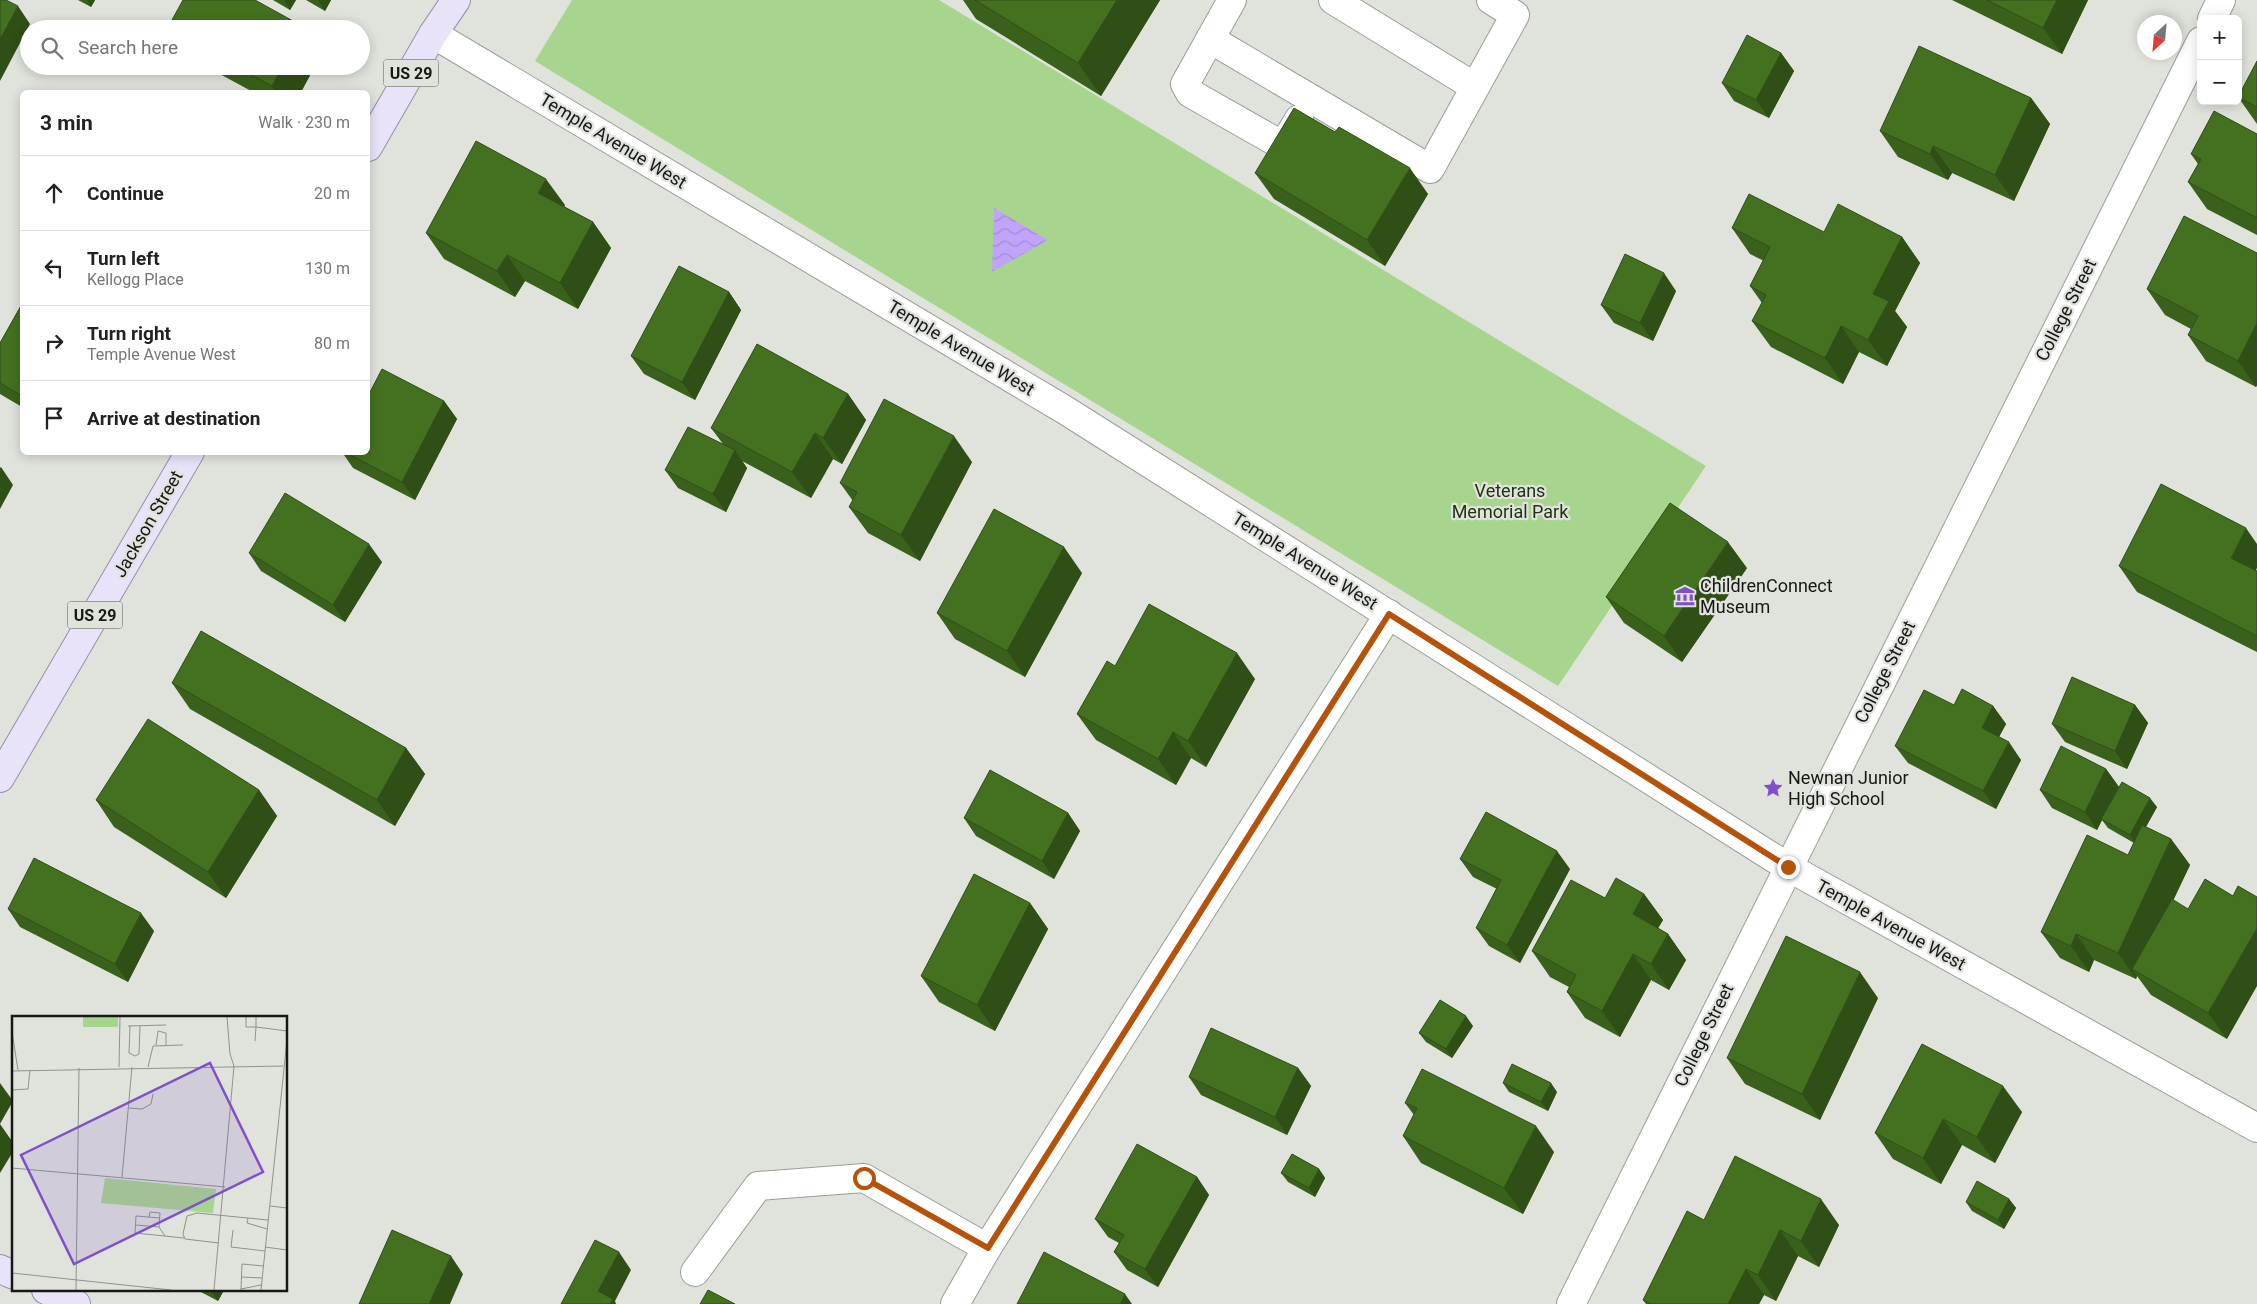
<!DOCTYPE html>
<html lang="en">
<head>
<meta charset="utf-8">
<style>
	:root { --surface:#fff; --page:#f2f2f2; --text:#222; --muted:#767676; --line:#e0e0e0 }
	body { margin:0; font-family:Roboto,sans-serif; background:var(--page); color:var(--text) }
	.controls { position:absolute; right:15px; top:15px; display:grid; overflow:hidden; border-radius:8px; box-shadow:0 2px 12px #0003 }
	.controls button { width:45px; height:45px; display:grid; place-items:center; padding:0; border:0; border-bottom:1px solid var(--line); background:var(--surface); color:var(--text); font:25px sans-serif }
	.compass { position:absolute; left:2137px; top:15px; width:45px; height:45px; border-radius:50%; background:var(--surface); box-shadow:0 2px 12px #0003; rotate:206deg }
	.stop { position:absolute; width:15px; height:15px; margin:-11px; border:4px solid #b45309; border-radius:50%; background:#fff }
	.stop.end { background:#b45309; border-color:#fff; box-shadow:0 1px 5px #0008 }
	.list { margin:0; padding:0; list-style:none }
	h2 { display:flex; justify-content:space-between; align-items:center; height:65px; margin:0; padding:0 20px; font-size:21px }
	h2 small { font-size:16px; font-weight:400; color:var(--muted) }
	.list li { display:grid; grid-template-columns:32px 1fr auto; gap:15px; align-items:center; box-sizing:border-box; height:75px; padding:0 20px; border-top:1px solid var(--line) }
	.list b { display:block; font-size:19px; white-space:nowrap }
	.list p { margin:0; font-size:16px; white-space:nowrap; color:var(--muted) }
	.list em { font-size:16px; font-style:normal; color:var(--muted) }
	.icon { flex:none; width:28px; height:28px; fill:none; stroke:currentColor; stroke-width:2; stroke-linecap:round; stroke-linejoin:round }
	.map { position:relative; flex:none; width:2257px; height:1304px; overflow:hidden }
	.search { position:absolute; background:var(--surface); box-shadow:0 2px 12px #0003; left:20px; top:20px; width:350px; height:55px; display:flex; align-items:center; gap:12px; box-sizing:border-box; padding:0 18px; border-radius:28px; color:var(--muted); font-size:19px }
	.panel { position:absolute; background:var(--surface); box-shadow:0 2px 12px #0003; left:20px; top:90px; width:350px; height:365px; border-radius:8px }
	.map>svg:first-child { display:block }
</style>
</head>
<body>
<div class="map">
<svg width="2257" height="1304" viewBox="0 0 2257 1304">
	<defs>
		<pattern id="water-waves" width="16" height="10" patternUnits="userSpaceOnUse" patternTransform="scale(1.25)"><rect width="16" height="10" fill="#bfa4fa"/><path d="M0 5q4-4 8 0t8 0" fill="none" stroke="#a38cd6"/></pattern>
	</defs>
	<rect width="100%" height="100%" fill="#dfe3dc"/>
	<polygon fill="#a8d58d" points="572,0 939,0 1706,466 1558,686 535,61"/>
	<polygon fill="url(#water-waves)" points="994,208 1048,240 992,272"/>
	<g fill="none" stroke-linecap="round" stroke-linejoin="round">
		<defs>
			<g id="minor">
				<polyline points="1232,0 1185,84 1190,93 1278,143 1287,139 1299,119"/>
				<polyline points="1333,0 1475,87"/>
				<polyline points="2212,19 2221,0"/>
				<polyline points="433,34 1065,410 1788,867 2257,1128"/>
				<polyline points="1210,39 1430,169 1515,15 1491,0"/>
				<polyline points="695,1272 758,1186 864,1178 987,1248"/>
				<polyline points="955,1304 987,1248 1389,614"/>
				<polyline points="1571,1304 2201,41"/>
			</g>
			<g id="major">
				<polyline points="368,147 433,34 456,0"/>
				<polyline points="0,778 190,452"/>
				<polyline points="0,1269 14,1275"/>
				<polyline points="46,1290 76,1304"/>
			</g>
		</defs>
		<use href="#minor" stroke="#999e97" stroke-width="30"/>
		<use href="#major" stroke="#9690a8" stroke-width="30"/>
		<use href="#minor" stroke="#fff" stroke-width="28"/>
		<use href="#major" stroke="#e9e3fa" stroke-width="28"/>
	</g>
	<g fill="#3a611b">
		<polygon points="78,0 95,0 91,7"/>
		<polygon points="273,0 296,0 290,10"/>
		<polygon points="306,0 331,0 325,11"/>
		<polygon points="963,0 1160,0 1101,96 976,19"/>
		<polygon points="1952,0 2088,0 2062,54"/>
		<polygon points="1781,53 1794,71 1769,118 1734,101 1722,83"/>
		<polygon points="2257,61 2257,124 2238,97"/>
		<polygon points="205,66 315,66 301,92 253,92"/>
		<polygon points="2031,98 2050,124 2014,201 1952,173 1948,180 1898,157 1880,131"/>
		<polygon points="1335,132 1428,194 1385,266 1274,199 1255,173"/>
		<polygon points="2257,134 2257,235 2207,209 2188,182 2198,164 2191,154"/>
		<polygon points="565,205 564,207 593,222 611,248 578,309 525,281 515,297 444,259 426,233"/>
		<polygon points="1732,228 1824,232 1902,237 1920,263 1895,311 1907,327 1887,366 1859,352 1843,384 1771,347 1752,321 1762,303 1750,286 1764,261 1750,254"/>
		<polygon points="2257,253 2257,385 2256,387 2206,361 2188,335 2191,329 2165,315 2147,289"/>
		<polygon points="1676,291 1653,341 1614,323 1601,305"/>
		<polygon points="729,292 741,310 695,400 644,374 631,356"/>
		<polygon points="22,304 22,407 0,394 0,343"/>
		<polygon points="848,394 866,420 842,464 833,459 811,498 742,461 747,468 726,512 678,488 665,470 723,444 711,428"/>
		<polygon points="444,401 457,419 415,500 353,468 342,452 368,452"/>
		<polygon points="972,462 920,561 868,533 849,507 853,501 840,483"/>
		<polygon points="249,553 382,562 345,622 261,571"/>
		<polygon points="2119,566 2256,571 2257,571 2257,652 2137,592"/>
		<polygon points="1747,568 1682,662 1624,623 1606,597"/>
		<polygon points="1082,573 1025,677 955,639 937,613"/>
		<polygon points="1115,666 1255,679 1206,767 1191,758 1176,785 1096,740 1077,714"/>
		<polygon points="172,683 406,748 425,774 395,826 190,709"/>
		<polygon points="1954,705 1993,706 2006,724 1999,737 2021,760 1996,809 1908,763 1895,746"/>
		<polygon points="2135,705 2148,723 2127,769 2065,742 2052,724"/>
		<polygon points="2106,769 2119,787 2115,794 2157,807 2146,827 2171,839 2190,865 2173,900 2227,1039 2151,995 2137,976 2136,979 2094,960 2089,972 2060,958 2041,932 2128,855 2134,843 2108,828 2102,820 2097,830 2052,808 2040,790"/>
		<polygon points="259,790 277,816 226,898 114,827 96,800"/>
		<polygon points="1068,813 1080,831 1054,879 976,836 964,818"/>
		<polygon points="1460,859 1570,869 1520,963 1489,946 1476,928 1497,889 1473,877"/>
		<polygon points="1644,894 1663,920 1658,928 1668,934 1686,960 1669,990 1651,980 1620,1037 1585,1018 1567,992 1569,987 1550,977 1532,951 1605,898"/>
		<polygon points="1030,903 1048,929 995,1031 939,1002 921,976"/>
		<polygon points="8,909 154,931 128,982 20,927"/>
		<polygon points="1878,998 1820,1120 1745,1084 1727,1058"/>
		<polygon points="1473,1026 1452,1058 1426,1042 1419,1033"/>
		<polygon points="1922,1044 2022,1112 1995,1163 1962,1145 1941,1184 1893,1159 1875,1133"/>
		<polygon points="1298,1068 1311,1086 1287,1135 1201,1095 1189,1077"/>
		<polygon points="1503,1083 1557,1092 1548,1111 1509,1092"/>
		<polygon points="1405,1103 1554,1152 1523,1214 1421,1163 1403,1136 1414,1115"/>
		<polygon points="1319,1169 1325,1178 1315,1197 1288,1182 1281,1173"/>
		<polygon points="1197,1177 1209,1195 1158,1287 1127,1270 1114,1252 1119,1243 1108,1237 1095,1219"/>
		<polygon points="2009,1199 2016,1208 2004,1229 1972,1211 1966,1202"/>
		<polygon points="1704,1220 1839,1225 1819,1267 1798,1256 1776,1301 1764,1295 1759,1304 1646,1304 1643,1300"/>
		<polygon points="197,1290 224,1290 218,1301"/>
	</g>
	<g fill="#2f4f16">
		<polygon points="87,0 95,0 91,7"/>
		<polygon points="284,0 296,0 290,10"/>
		<polygon points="318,0 331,0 325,11"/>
		<polygon points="1117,0 1160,0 1101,96 1078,63"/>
		<polygon points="2057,0 2088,0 2062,54 2043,28"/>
		<polygon points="18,6 30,24 0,81 0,39"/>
		<polygon points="1781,53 1794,71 1769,118 1756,100"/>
		<polygon points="283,66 315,66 301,92 276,92 272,86"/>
		<polygon points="2031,98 2050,124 2014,201 1995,175"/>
		<polygon points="1933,146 1952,173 1948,180 1930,154"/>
		<polygon points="1410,168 1428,194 1385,266 1367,240"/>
		<polygon points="546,179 565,205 557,219 538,193"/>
		<polygon points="593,222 611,248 578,309 560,283"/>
		<polygon points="1902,237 1920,263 1895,311 1907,327 1887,366 1868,340 1873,294"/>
		<polygon points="507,255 525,281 515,297 497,271"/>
		<polygon points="1664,273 1676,291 1653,341 1640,323"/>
		<polygon points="729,292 741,310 695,400 682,382"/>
		<polygon points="2257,323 2257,385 2256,387 2238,361"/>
		<polygon points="1841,326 1859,352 1843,384 1825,358"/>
		<polygon points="848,394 866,420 842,464 823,438"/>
		<polygon points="444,401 457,419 415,500 402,482"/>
		<polygon points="815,433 833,459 811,498 792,472"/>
		<polygon points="954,436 972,462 920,561 901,535"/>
		<polygon points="735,450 747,468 726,512 713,494"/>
		<polygon points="1,467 13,485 0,509 0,468"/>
		<polygon points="2246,528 2257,544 2257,568 2249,584 2231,558"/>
		<polygon points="1728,542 1747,568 1682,662 1664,636"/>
		<polygon points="369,544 382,562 345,622 333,605"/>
		<polygon points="1064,547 1082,573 1025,677 1007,651"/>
		<polygon points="1237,653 1255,679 1206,767 1188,741"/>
		<polygon points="2135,705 2148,723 2127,769 2115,751"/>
		<polygon points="1993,706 2006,724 1994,746 1982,728"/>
		<polygon points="1173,732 1191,758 1176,785 1158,759"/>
		<polygon points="2009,742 2021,760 1996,809 1983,791"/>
		<polygon points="406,748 425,774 395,826 377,800"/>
		<polygon points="2106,769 2119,787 2103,820 2101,819 2102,820 2097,830 2085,812"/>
		<polygon points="259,790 277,816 226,898 208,872"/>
		<polygon points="2150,798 2157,807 2136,844 2130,835"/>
		<polygon points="1068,813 1080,831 1054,879 1042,861"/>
		<polygon points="2171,839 2190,865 2139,973 2132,969 2137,976 2136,979 2118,953"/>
		<polygon points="1557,851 1570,869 1520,963 1507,945"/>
		<polygon points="1644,894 1663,920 1651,940 1633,914"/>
		<polygon points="1030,903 1048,929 995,1031 977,1005"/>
		<polygon points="141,913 154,931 128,982 115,964"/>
		<polygon points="2257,928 2257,986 2227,1039 2208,1013"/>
		<polygon points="1668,934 1686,960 1669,990 1651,964"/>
		<polygon points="2076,934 2094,960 2089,972 2071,946"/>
		<polygon points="1633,954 1651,980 1620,1037 1602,1011"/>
		<polygon points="1860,972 1878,998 1820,1120 1802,1094"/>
		<polygon points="1466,1016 1473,1026 1452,1058 1446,1049"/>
		<polygon points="1298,1068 1311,1086 1287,1135 1275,1117"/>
		<polygon points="0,1083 13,1101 0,1124"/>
		<polygon points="1551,1083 1557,1092 1548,1111 1541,1102"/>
		<polygon points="2003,1086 2022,1112 1995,1163 1977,1137"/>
		<polygon points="1943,1119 1962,1145 1941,1184 1923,1158"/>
		<polygon points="0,1124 14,1144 14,1150 0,1173"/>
		<polygon points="1536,1126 1554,1152 1523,1214 1504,1188"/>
		<polygon points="1319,1169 1325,1178 1315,1197 1309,1188"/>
		<polygon points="1197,1177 1209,1195 1158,1287 1145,1269"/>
		<polygon points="1821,1199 1839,1225 1819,1267 1801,1241"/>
		<polygon points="2009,1199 2016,1208 2004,1229 1998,1220"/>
		<polygon points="1780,1230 1798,1256 1776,1301 1758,1275"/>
		<polygon points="619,1252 631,1270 615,1301 616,1304 607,1304 598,1291"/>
		<polygon points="451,1256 463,1274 450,1304 429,1304"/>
		<polygon points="1746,1269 1764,1295 1759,1304 1728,1304"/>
		<polygon points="210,1290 224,1290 218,1301"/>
		<polygon points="1125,1294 1132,1304 1120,1304"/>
	</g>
	<g fill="#43711f" stroke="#2f4f16">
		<polygon points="0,0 6,0 18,6 0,39"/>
		<polygon points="183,0 255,0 304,27 303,29 167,29"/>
		<polygon points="975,0 1117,0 1078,63"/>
		<polygon points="1987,0 2057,0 2043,28"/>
		<polygon points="1747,35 1781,53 1756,100 1722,83"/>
		<polygon points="1919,46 2031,98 1995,175 1933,146 1930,154 1880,131"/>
		<polygon points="2257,61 2257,107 2238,97"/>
		<polygon points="235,66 283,66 272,86"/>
		<polygon points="1294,108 1335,132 1339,127 1410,168 1367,240 1255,173"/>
		<polygon points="2214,111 2257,134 2257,218 2188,182 2201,159 2191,154"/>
		<polygon points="476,141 546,179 538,193 593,222 560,283 507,255 497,271 426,233"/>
		<polygon points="1749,194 1824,232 1838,204 1902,237 1873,294 1889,301 1868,340 1841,326 1825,358 1752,321 1766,295 1750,286 1770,247 1732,228"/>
		<polygon points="2184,216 2257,253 2257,323 2238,361 2188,335 2198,316 2147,289"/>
		<polygon points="1625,254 1664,273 1640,323 1601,305"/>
		<polygon points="679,266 729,292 682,382 631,356"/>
		<polygon points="22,304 22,396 0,383 0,343"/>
		<polygon points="757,344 848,394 823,438 815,433 792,472 711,428"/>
		<polygon points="382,369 444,401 402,482 345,452 368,452 368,396"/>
		<polygon points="884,399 954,436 901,535 849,507 857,492 840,483"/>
		<polygon points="688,427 735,450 713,494 665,470"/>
		<polygon points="2161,484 2246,528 2231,558 2257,571 2257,636 2119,566"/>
		<polygon points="285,493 369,544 333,605 249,553"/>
		<polygon points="1670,503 1728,542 1664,636 1606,597"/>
		<polygon points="994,509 1064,547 1007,651 937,613"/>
		<polygon points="1149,604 1237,653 1188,741 1173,732 1158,759 1077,714 1107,661 1115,666"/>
		<polygon points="201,631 406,748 377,800 172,683"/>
		<polygon points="2072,677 2135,705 2115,751 2052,724"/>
		<polygon points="1962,689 1993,706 1982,728 2009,742 1983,791 1895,746 1924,690 1954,705"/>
		<polygon points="148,719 259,790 208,872 96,800"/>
		<polygon points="2061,746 2106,769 2085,812 2040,790"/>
		<polygon points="990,770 1068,813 1042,861 964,818"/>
		<polygon points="2122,782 2150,798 2130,835 2101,819"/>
		<polygon points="1486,812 1557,851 1507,945 1476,928 1501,880 1460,859"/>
		<polygon points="2142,825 2171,839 2118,953 2076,934 2071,946 2041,932 2087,835 2128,855"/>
		<polygon points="34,858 141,913 115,964 8,909"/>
		<polygon points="974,874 1030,903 977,1005 921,976"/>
		<polygon points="1616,878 1644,894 1633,914 1668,934 1651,964 1633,954 1602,1011 1567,992 1576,975 1532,951 1571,880 1605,898"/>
		<polygon points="2205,879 2233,896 2238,886 2257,897 2257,928 2208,1013 2132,969 2172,899 2188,909"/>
		<polygon points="1786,936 1860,972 1802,1094 1727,1058"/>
		<polygon points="1440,1000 1466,1016 1446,1049 1419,1033"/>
		<polygon points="1211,1028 1298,1068 1275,1117 1189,1077"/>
		<polygon points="1922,1044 2003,1086 1977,1137 1943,1119 1923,1158 1875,1133"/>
		<polygon points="1512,1064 1551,1083 1541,1102 1503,1083"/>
		<polygon points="1422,1069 1536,1126 1504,1188 1403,1136 1417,1108 1405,1103"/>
		<polygon points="1137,1144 1197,1177 1145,1269 1114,1252 1124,1235 1095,1219"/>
		<polygon points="1292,1154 1319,1169 1309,1188 1281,1173"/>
		<polygon points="1735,1156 1821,1199 1801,1241 1780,1230 1758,1275 1746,1269 1728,1304 1651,1304 1643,1300 1687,1211 1704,1220"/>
		<polygon points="1977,1181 2009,1199 1998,1220 1966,1202"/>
		<polygon points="392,1230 451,1256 429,1304 359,1304"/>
		<polygon points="595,1240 619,1252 598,1291 613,1299 610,1304 561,1304"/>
		<polygon points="1044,1252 1125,1294 1120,1304 1017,1304"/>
		<polygon points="708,1290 735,1304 700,1304"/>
	</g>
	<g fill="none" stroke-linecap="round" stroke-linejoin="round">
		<polyline stroke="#b45309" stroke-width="6" points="864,1178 988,1248 1389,614 1788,867"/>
	</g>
	<defs>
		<symbol id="museum-bare" viewBox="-9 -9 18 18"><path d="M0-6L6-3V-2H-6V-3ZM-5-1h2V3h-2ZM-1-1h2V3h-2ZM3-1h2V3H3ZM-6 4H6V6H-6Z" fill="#7f50c9" stroke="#dfe3dc" stroke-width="2.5" paint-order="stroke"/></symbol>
		<symbol id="sight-bare" viewBox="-9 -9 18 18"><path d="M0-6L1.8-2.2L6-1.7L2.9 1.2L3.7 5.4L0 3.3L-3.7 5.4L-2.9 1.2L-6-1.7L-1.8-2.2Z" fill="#7f50c9" stroke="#dfe3dc" stroke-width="2.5" paint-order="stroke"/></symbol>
	</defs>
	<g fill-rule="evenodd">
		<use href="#museum-bare" x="1671" y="582" width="28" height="28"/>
		<use href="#sight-bare" x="1759" y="774" width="28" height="28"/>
	</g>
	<g text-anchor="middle" stroke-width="4.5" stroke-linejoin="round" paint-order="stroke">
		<g fill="#dfe3dc" stroke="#535551" stroke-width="1">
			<rect x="383.5" y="59.5" width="55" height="27" rx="4"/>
			<rect x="67.5" y="601.5" width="55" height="27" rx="4"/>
		</g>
		<g font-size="16" font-weight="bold" fill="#171816">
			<text x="411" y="79">US 29</text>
			<text x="95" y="621">US 29</text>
		</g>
		<g font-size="18" fill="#171816" stroke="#dfe3dc">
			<text transform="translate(613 141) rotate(31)" y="6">Temple Avenue West</text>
			<text transform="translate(2066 310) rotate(-63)" y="6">College Street</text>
			<text transform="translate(961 348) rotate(31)" y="6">Temple Avenue West</text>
			<text transform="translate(148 524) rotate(-60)" y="6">Jackson Street</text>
			<text transform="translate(1305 561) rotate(32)" y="6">Temple Avenue West</text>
			<text transform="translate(1885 672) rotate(-63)" y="6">College Street</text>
			<text transform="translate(1891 925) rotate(29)" y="6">Temple Avenue West</text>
			<text transform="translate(1704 1035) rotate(-64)" y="6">College Street</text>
		</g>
		<g font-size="18" fill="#1e3211" stroke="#dfe3dc">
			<text x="1510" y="497">Veterans<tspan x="1510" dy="21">Memorial Park</tspan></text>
		</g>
		<g font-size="18" fill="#171816" stroke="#dfe3dc" text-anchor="start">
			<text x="1700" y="592">ChildrenConnect<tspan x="1700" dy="21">Museum</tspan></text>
			<text x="1788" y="784">Newnan Junior<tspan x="1788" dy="21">High School</tspan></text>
		</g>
	</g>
	<g transform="translate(12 1016)">
		<rect width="275" height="275" fill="#dfe3dc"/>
		<path d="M71,1H106V11H71ZM93,162L204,173L201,197L89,187Z" fill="#a8d58d"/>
		<path fill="none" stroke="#8f928d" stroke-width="1" d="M234,1V11H244V1M116,10L154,9M118,10L117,37L123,40L127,38L128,10M0,16L6,54M243,25L244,11L275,15M144,29L146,15L154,17V29M107,51L108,1M136,51L141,30L171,29M0,55L271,50M0,74L16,73L18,54M117,92L130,93L139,88L141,78M0,152L213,171M110,161L120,51M258,190L275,192M137,201L138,196L148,197L147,211L153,220M148,202L124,200L123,217L172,222M236,202L235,207L255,213M124,209L147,211M221,214L219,231L253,235M207,227L173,223L171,218L175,200L185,197L256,204M253,231L275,234M0,257L159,274M230,261L250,262M229,273L249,269M64,274L67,52M202,274L222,50L218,38L215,1M229,274L230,248L251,250M249,274L275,24"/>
		<path fill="#7f50c9" fill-opacity="0.15" stroke="#7f50c9" stroke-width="2.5" d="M198,47L251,156L62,248L9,139Z"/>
		<rect width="275" height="275" fill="none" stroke="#171816" stroke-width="2.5"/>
	</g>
</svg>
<div class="controls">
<button>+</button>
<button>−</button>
</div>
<svg class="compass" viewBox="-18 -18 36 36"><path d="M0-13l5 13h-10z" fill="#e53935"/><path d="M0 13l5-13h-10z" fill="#767676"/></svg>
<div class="stop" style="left:864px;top:1178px"></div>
<div class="stop end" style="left:1788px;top:867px"></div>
<div class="search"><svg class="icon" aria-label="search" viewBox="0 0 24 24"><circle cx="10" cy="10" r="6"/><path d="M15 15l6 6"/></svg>Search here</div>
<section class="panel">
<h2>3 min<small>Walk · 230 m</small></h2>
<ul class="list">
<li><svg class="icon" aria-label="ahead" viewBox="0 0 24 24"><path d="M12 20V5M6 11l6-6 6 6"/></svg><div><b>Continue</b></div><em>20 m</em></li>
<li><svg class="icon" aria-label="left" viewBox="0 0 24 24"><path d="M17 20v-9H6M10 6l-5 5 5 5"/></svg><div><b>Turn left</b><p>Kellogg Place</p></div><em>130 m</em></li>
<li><svg class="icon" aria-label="right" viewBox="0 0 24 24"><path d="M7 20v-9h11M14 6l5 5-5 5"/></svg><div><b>Turn right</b><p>Temple Avenue West</p></div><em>80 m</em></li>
<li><svg class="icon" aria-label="arrive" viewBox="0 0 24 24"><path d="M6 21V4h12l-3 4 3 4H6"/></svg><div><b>Arrive at destination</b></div></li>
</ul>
</section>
</div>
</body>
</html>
